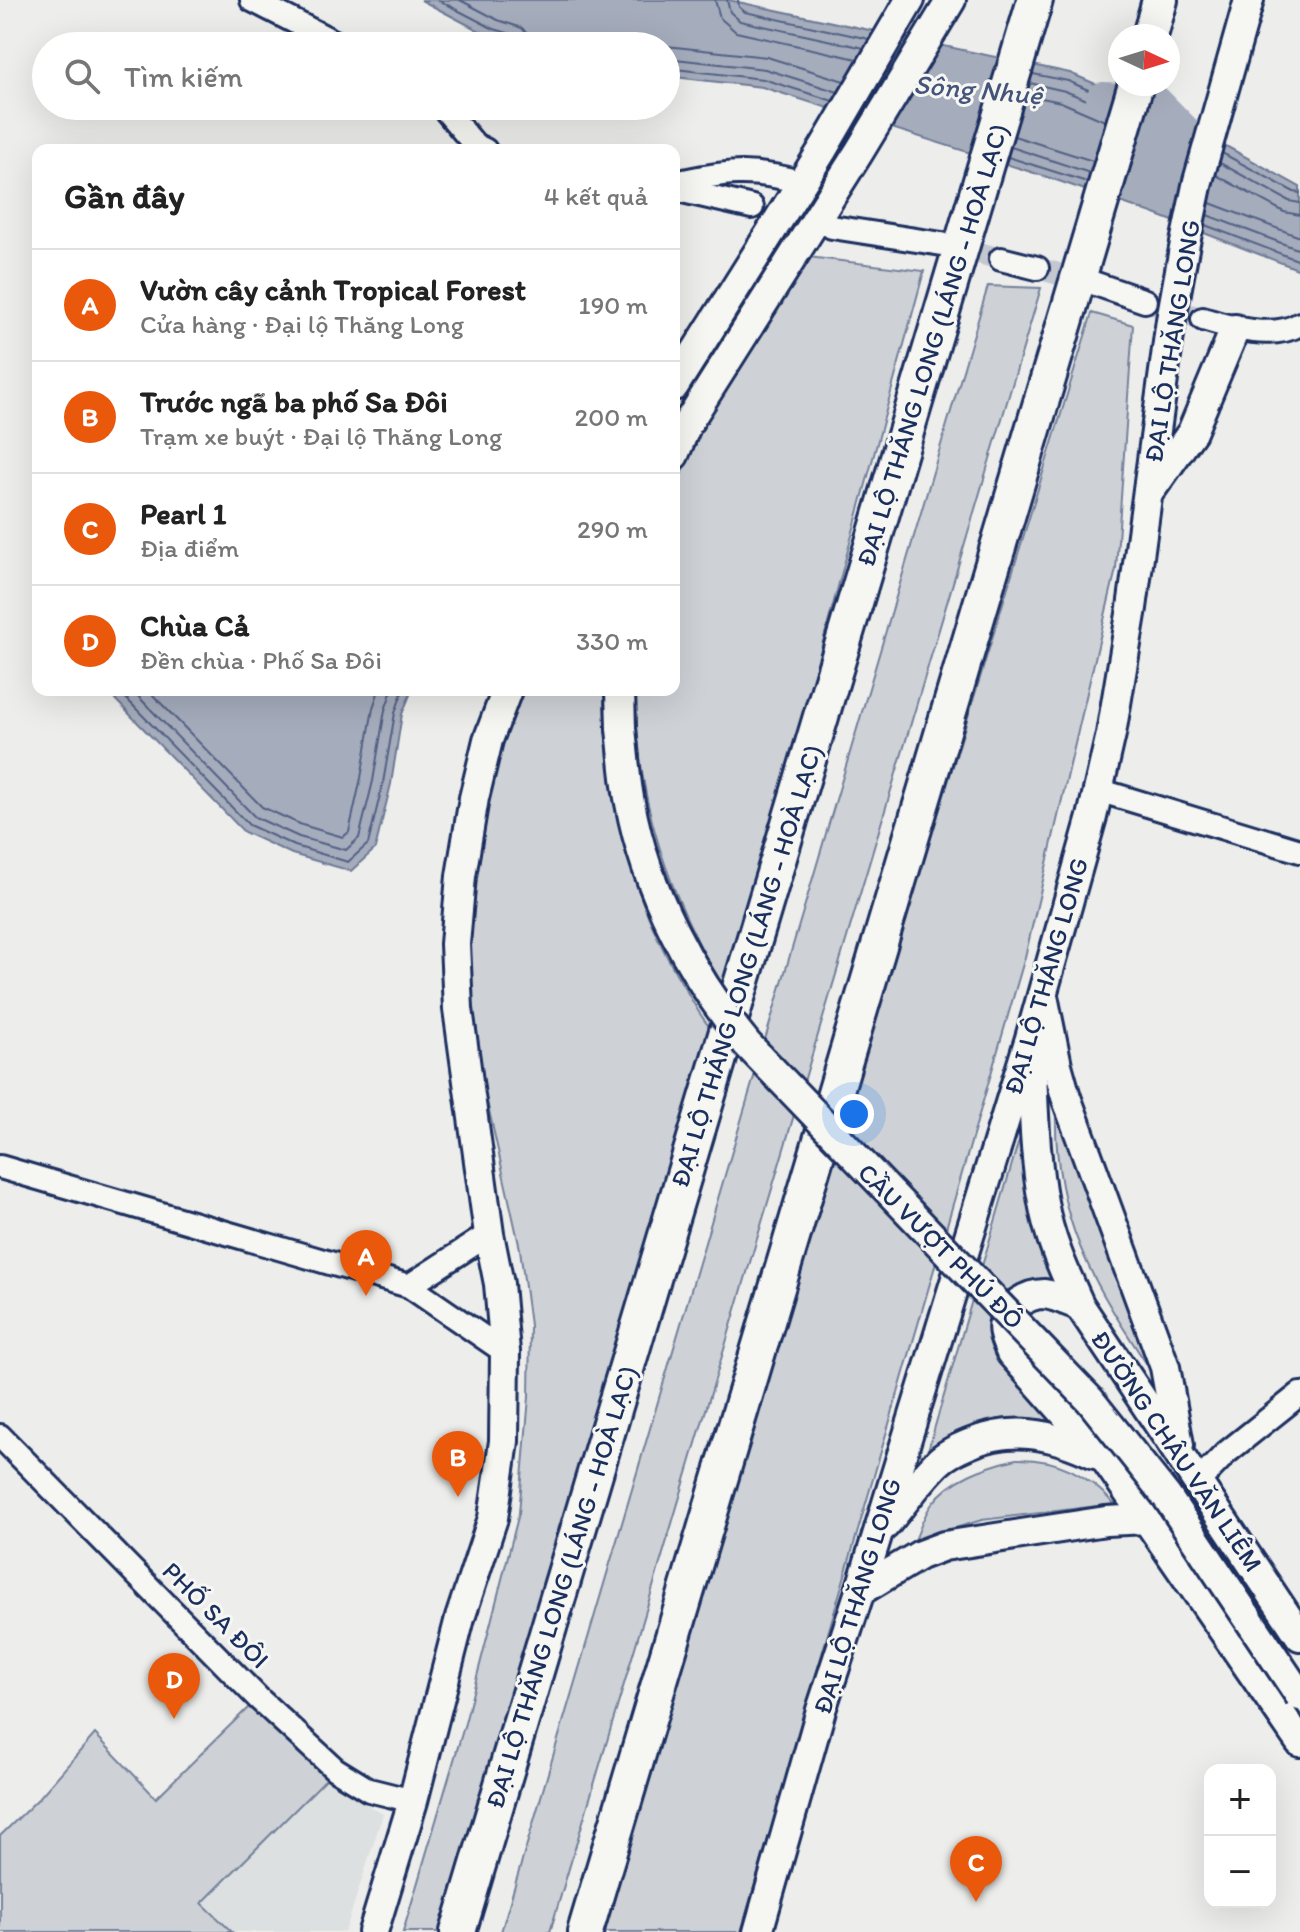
<!DOCTYPE html>
<html lang="vi">
<head>
<meta charset="utf-8">
<style>
	:root { --surface:#fff; --page:#f6f6f6; --text:#222; --muted:#767676; --line:#e0e0e0; --accent:#ea580c }
	body { margin:0; font-family:Itim,sans-serif; background:var(--page); color:var(--text) }
	.controls { position:absolute; right:24px; bottom:24px; display:grid; overflow:hidden; border-radius:16px; box-shadow:0 8px 32px #0002 }
	.controls button { width:72px; height:72px; display:grid; place-items:center; padding:0; border:0; border-bottom:2px solid var(--line); background:var(--surface); color:var(--text); font:40px sans-serif }
	.compass { position:absolute; left:1108px; top:24px; width:72px; height:72px; border-radius:50%; background:var(--surface); box-shadow:0 8px 32px #0002; rotate:94deg }
	.you { position:absolute; left:854px; top:1114px; width:28px; height:28px; margin:-20px; border:6px solid #fff; border-radius:50%; background:#1a73e8; box-shadow:0 0 0 12px #1a73e833 }
	.badge { display:grid; place-items:center; width:52px; height:52px; border-radius:50%; background:var(--accent); color:#fff; font-size:26px; font-weight:700 }
	.pin { position:absolute; translate:-50% -66px; filter:drop-shadow(0 2px 4px #0008) }
	.pin::after { content:''; position:absolute; top:42px; width:28px; height:24px; background:inherit; clip-path:polygon(0 0,100% 0,50% 100%) }
	.list { margin:0; padding:0; list-style:none }
	h2 { display:flex; justify-content:space-between; align-items:center; height:104px; margin:0; padding:0 32px; font-size:34px }
	h2 small { font-size:26px; font-weight:400; color:var(--muted) }
	.list li { display:grid; grid-template-columns:52px 1fr auto; gap:24px; align-items:center; box-sizing:border-box; height:112px; padding:0 32px; border-top:2px solid var(--line) }
	.list b { display:block; font-size:30px; white-space:nowrap }
	.list p { margin:0; font-size:26px; white-space:nowrap; color:var(--muted) }
	.list em { font-size:26px; font-style:normal; color:var(--muted) }
	.icon { flex:none; width:44px; height:44px; fill:none; stroke:currentColor; stroke-width:2; stroke-linecap:round; stroke-linejoin:round }
	.map { position:relative; flex:none; width:1300px; height:1932px; overflow:hidden }
	.search { position:absolute; background:var(--surface); box-shadow:0 8px 32px #0002; left:32px; top:32px; width:648px; height:88px; display:flex; align-items:center; gap:20px; box-sizing:border-box; padding:0 28px; border-radius:44px; color:var(--muted); font-size:30px }
	.panel { position:absolute; background:var(--surface); box-shadow:0 8px 32px #0002; left:32px; top:144px; width:648px; height:552px; border-radius:16px }
	.map>svg:first-child { display:block }
</style>
</head>
<body>
<div class="map">
<svg width="1300" height="1932" viewBox="0 0 1300 1932">
	<rect width="100%" height="100%" fill="#edeeec"/>
	<filter id="ink" filterUnits="userSpaceOnUse"><feTurbulence type="fractalNoise" baseFrequency=".0125" numOctaves="2"/><feDisplacementMap in="SourceGraphic" scale="16" xChannelSelector="R" yChannelSelector="G"/><feConvolveMatrix kernelMatrix="1 2 1 2 8 2 1 2 1" color-interpolation-filters="sRGB"/></filter>
	<g filter="url(#ink)">
		<polygon fill="#dde0e1" points="328,1777 354,1797 383,1814 345,1932 232,1932 202,1904"/>
		<g fill="#ced2d7" stroke="#74809a" stroke-width="2">
			<path d="M800,256L924,271L727,994C670,900 635,801 636,690H674V498L693,437Z"/>
			<polygon points="988,286 1041,288 550,1932 501,1932"/>
			<polygon points="1092,313 1133,325 1116,569 1025,957 741,1932 595,1932"/>
			<path d="M517,690H604C605,794 631,902 686,990C695,1006 704,1022 717,1036L444,1932H403L465,1723L519,1513L529,1397L530,1325L520,1249L478,1061L469,968L475,873L484,811L499,744Z"/>
			<path d="M1056,1109L1150,1369C1092,1282 1053,1217 1056,1109Z"/>
			<path d="M1022,1139L1026,1188L1034,1222L1060,1287C1037,1286 1018,1282 999,1295L1058,1422C1007,1413 970,1418 928,1450L1019,1140Z"/>
			<path d="M1016,1459C1058,1458 1087,1474 1114,1504L982,1520L915,1540C920,1529 924,1514 932,1504C951,1478 985,1467 1016,1459Z"/>
			<polygon points="253,1703 328,1777 202,1903 232,1932 0,1932 0,1836 39,1798 95,1734 156,1798"/>
		</g>
		<g fill="#a5acbc" stroke="#6e7a96" stroke-width="2">
			<polygon points="421,0 729,0 1070,73 1177,119 1300,187 1300,270 1152,213 1050,178 762,87 666,76 666,46 526,46 491,37"/>
			<polygon points="109,690 412,690 402,714 391,784 375,849 351,871 292,854 244,832 109,693"/>
		</g>
		<g fill="none" stroke-linecap="round" stroke-linejoin="round">
			<g stroke="#526184" stroke-width="2">
				<polyline points="438,0 494,29 515,35 520,46"/>
				<polyline points="460,0 498,20 522,28 528,35 530,46"/>
				<polyline points="715,0 720,18 736,32 857,59"/>
				<polyline points="727,0 730,12 740,21 864,48"/>
				<polyline points="738,0 739,7 745,12 869,39"/>
				<polyline points="666,46 767,57 844,81"/>
				<polyline points="666,58 765,69 838,92"/>
				<polyline points="666,68 763,79 833,101"/>
				<polyline points="1033,74 1068,81 1111,100"/>
				<polyline points="1030,83 1065,91 1109,109"/>
				<polyline points="1027,95 1061,102 1105,121"/>
				<polyline points="1014,136 1093,161"/>
				<polyline points="1011,147 1090,173"/>
				<polyline points="1222,153 1294,192 1300,193"/>
				<polyline points="1008,157 1087,182"/>
				<polyline points="1220,163 1289,201 1300,203"/>
				<polyline points="1216,175 1284,212 1300,215"/>
				<polyline points="1210,203 1300,237"/>
				<polyline points="1207,215 1300,250"/>
				<polyline points="1205,225 1300,261"/>
				<polyline points="118,690 249,825 295,846 348,862 368,844 383,783 395,713 403,690"/>
				<polyline points="132,690 255,817 299,837 346,850 359,838 373,781 385,710 392,690"/>
				<polyline points="148,690 262,807 302,825 343,837 349,832 361,778 373,708 379,690"/>
			</g>
			<polyline stroke="#a5acbc" stroke-width="34" points="1103,99 1155,102 1199,147"/>
			<g stroke="#c3c8d0" stroke-width="22" stroke-dasharray="22 11" stroke-linecap="butt">
				<polyline points="948,245 1001,259"/>
				<polyline points="1037,268 1088,282"/>
				<polyline points="1145,301 1203,319"/>
			</g>
			<defs>
				<g id="minor">
					<polyline points="252,0 342,46"/>
					<polyline points="442,106 475,145 485,150"/>
					<path d="M674,183C723,172 750,168 800,182"/>
					<polyline points="674,189 752,207"/>
					<polyline points="832,227 942,244"/>
					<polyline points="1001,259 1037,268"/>
					<polyline points="1093,283 1145,301"/>
					<path d="M1203,319C1232,328 1273,340 1300,324"/>
					<polyline points="1098,790 1300,851"/>
					<polyline points="0,1167 409,1286 505,1352"/>
					<polyline points="409,1286 489,1234"/>
					<polyline points="0,1436 259,1699 335,1769 369,1790 413,1801"/>
					<polyline points="1198,1482 1226,1453 1300,1394"/>
				</g>
				<g id="major">
					<polyline points="674,386 823,149 910,0"/>
					<polyline points="674,455 687,424 859,152 951,0"/>
					<polyline points="1153,487 1192,432 1235,329"/>
					<polyline points="620,690 621,729"/>
					<polyline points="1043,996 1057,1065 1066,1097 1165,1367 1179,1445"/>
					<path d="M1031,1054C1034,1104 1034,1154 1043,1202C1049,1239 1065,1273 1080,1306L1300,1636"/>
					<path d="M1080,1306C1069,1302 1056,1295 1044,1294C1028,1294 1008,1306 1004,1322C1001,1332 1007,1343 1011,1353L1106,1460L1300,1742"/>
					<path d="M885,1525C902,1505 918,1482 937,1463C946,1454 957,1449 969,1444C1014,1425 1052,1434 1095,1454"/>
					<polyline points="860,1591 920,1555 944,1546 1106,1521 1148,1519"/>
					<polyline points="373,1932 413,1801 460,1618 493,1518 504,1441 505,1352 499,1284 489,1234 458,1009 455,944 461,876 474,798 488,740 507,690"/>
					<polyline points="758,1932 821,1710 860,1591 1030,1038 1092,817 1111,734 1132,608 1171,320 1185,243 1198,181 1249,0"/>
				</g>
				<g id="highway">
					<polyline points="1150,36 1160,0"/>
					<polyline points="458,1932 1035,0"/>
					<polyline points="585,1932 1136,84"/>
				</g>
			</defs>
			<use href="#minor" stroke="#1b2f5e" stroke-width="28"/>
			<use href="#major" stroke="#1b2f5e" stroke-width="34"/>
			<use href="#highway" stroke="#1b2f5e" stroke-width="40"/>
			<use href="#minor" stroke="#f6f6f2" stroke-width="22"/>
			<use href="#major" stroke="#f6f6f2" stroke-width="28"/>
			<use href="#highway" stroke="#f6f6f2" stroke-width="34"/>
			<defs>
				<path id="major-bridge" d="M621,729C624,754 625,779 630,803C646,890 691,976 747,1044L1090,1400L1167,1497L1300,1696"/>
			</defs>
			<use href="#major-bridge" stroke="#1b2f5e" stroke-width="34" stroke-linecap="butt"/>
			<use href="#major-bridge" stroke="#f6f6f2" stroke-width="28"/>
		</g>
	</g>
	<g text-anchor="middle" stroke-width="6" stroke-linejoin="round" paint-order="stroke">
		<g font-size="26" fill="#1b2f5e" stroke="#f6f6f2">
			<text transform="translate(1172 341) rotate(-81)" y="9">ĐẠI LỘ THĂNG LONG</text>
			<text transform="translate(932 345) rotate(-73)" y="9">ĐẠI LỘ THĂNG LONG (LÁNG - HOÀ LẠC)</text>
			<text transform="translate(746 966) rotate(-73)" y="9">ĐẠI LỘ THĂNG LONG (LÁNG - HOÀ LẠC)</text>
			<text transform="translate(1046 976) rotate(-74)" y="9">ĐẠI LỘ THĂNG LONG</text>
			<text transform="translate(941 1246) rotate(45)" y="9">CẦU VƯỢT PHÚ ĐÔ</text>
			<text transform="translate(1177 1451) rotate(56)" y="9">ĐƯỜNG CHÂU VĂN LIÊM</text>
			<text transform="translate(561 1587) rotate(-73)" y="9">ĐẠI LỘ THĂNG LONG (LÁNG - HOÀ LẠC)</text>
			<text transform="translate(857 1596) rotate(-73)" y="9">ĐẠI LỘ THĂNG LONG</text>
			<text transform="translate(216 1615) rotate(45)" y="9">PHỐ SA ĐÔI</text>
		</g>
		<g font-size="28" font-style="italic" fill="#44547a" stroke="#f6f6f2">
			<text transform="translate(978 89) rotate(5)" y="10">Sông Nhuệ</text>
		</g>
	</g>
</svg>
<div class="controls">
<button>+</button>
<button>−</button>
</div>
<svg class="compass" viewBox="-18 -18 36 36"><path d="M0-13l5 13h-10z" fill="#e53935"/><path d="M0 13l5-13h-10z" fill="#767676"/></svg>
<div class="you"></div>
<div class="pin badge" style="left:366px;top:1296px">A</div>
<div class="pin badge" style="left:458px;top:1497px">B</div>
<div class="pin badge" style="left:976px;top:1902px">C</div>
<div class="pin badge" style="left:174px;top:1719px">D</div>
<div class="search"><svg class="icon" aria-label="search" viewBox="0 0 24 24"><circle cx="10" cy="10" r="6"/><path d="M15 15l6 6"/></svg>Tìm kiếm</div>
<section class="panel">
<h2>Gần đây<small>4 kết quả</small></h2>
<ul class="list">
<li><span class="badge">A</span><div><b>Vườn cây cảnh Tropical Forest</b><p>Cửa hàng · Đại lộ Thăng Long</p></div><em>190 m</em></li>
<li><span class="badge">B</span><div><b>Trước ngã ba phố Sa Đôi</b><p>Trạm xe buýt · Đại lộ Thăng Long</p></div><em>200 m</em></li>
<li><span class="badge">C</span><div><b>Pearl 1</b><p>Địa điểm</p></div><em>290 m</em></li>
<li><span class="badge">D</span><div><b>Chùa Cả</b><p>Đền chùa · Phố Sa Đôi</p></div><em>330 m</em></li>
</ul>
</section>
</div>
</body>
</html>
